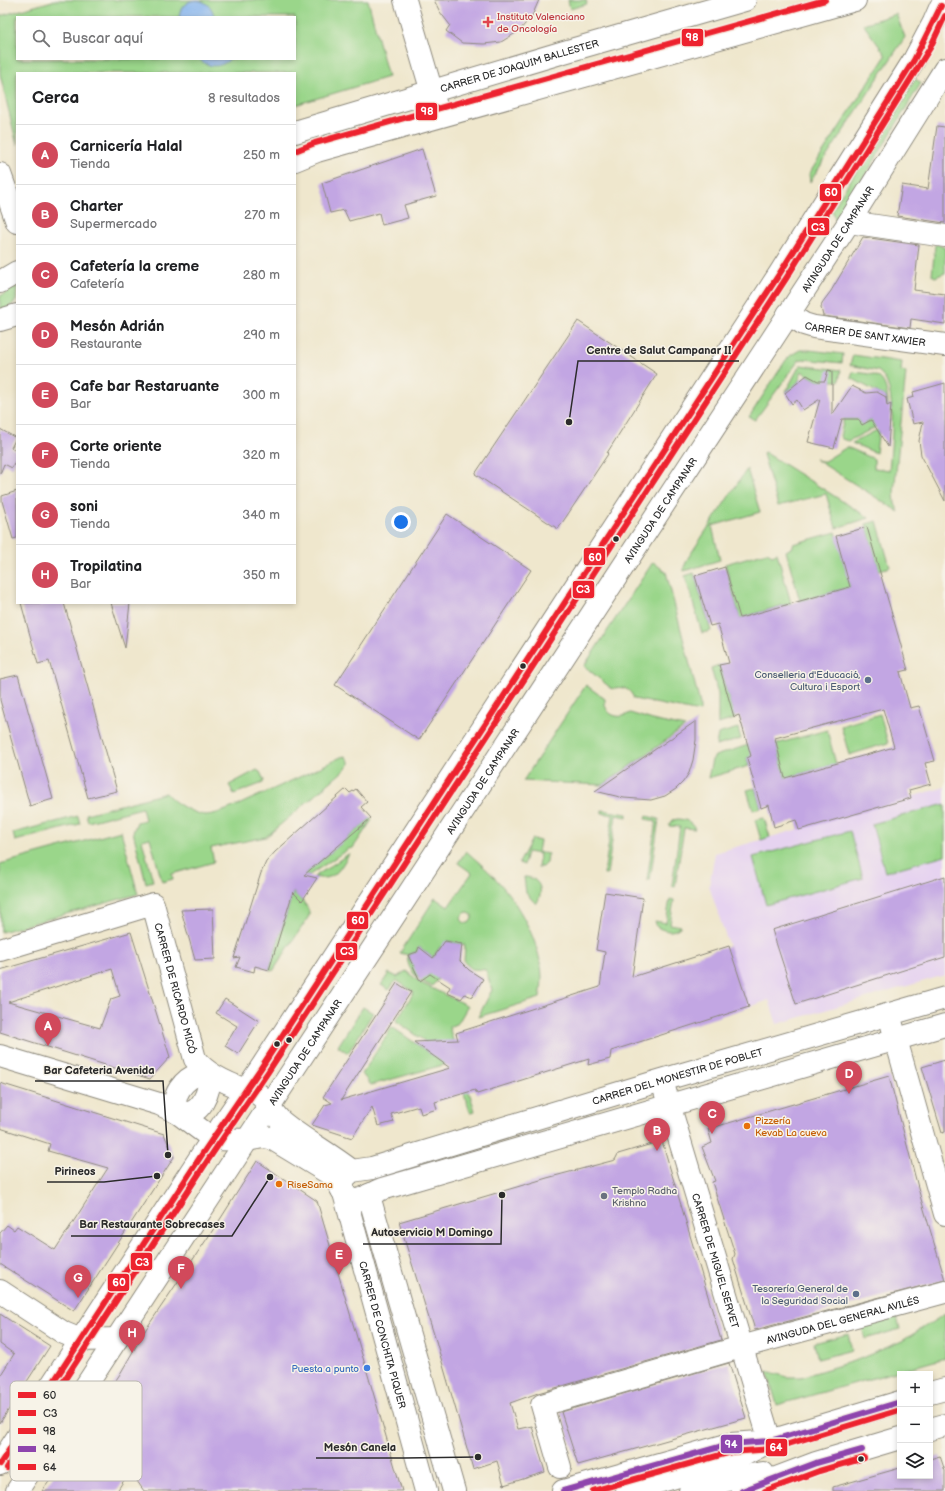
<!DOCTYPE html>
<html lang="es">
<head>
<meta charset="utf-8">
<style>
	:root { --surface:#fff; --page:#f6f6f6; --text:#202124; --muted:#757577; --line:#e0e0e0; --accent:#d1495b }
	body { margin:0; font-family:"Balsamiq Sans",sans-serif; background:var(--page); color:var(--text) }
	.controls { position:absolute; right:12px; bottom:12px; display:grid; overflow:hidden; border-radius:0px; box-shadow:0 2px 6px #0003 }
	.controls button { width:36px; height:36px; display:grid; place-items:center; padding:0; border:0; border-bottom:1px solid var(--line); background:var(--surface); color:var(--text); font:20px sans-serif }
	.you { position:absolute; left:401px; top:522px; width:14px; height:14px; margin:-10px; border:3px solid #fff; border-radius:50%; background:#1a73e8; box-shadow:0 0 0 6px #1a73e833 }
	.badge { display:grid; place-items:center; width:26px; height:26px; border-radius:50%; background:var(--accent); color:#fff; font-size:13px; font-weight:700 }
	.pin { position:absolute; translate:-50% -33px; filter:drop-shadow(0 1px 2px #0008) }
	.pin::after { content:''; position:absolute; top:21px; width:14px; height:12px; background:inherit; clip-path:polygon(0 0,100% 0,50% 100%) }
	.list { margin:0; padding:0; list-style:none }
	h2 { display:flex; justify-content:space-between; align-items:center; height:52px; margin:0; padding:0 16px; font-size:17px }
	h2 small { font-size:13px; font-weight:400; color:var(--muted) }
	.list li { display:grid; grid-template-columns:26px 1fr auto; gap:12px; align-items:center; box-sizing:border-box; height:60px; padding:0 16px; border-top:1px solid var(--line) }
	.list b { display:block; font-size:15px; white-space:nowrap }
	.list p { margin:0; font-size:13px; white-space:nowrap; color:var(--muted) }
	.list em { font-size:13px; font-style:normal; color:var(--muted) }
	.icon { flex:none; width:22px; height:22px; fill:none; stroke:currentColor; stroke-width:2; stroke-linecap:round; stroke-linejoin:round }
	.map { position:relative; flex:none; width:945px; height:1491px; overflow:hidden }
	.search { position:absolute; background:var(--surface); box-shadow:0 2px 6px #0003; left:16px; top:16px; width:280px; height:44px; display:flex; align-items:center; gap:10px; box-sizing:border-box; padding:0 14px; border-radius:0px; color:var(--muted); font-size:15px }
	.panel { position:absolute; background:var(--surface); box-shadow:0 2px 6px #0003; left:16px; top:72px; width:280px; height:532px; border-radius:0px }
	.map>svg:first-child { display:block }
</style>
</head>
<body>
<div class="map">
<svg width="945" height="1491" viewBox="0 0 945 1491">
	<rect width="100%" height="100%" fill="#f7f3e8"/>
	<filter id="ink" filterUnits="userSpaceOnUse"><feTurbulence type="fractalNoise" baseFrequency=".025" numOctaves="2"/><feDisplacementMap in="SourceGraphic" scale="8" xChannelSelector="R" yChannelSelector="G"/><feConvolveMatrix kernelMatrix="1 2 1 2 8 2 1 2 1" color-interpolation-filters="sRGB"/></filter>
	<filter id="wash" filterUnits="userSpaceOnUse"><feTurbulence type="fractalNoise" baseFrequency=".012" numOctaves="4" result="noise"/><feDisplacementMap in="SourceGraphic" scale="16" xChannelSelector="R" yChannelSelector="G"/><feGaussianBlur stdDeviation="0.9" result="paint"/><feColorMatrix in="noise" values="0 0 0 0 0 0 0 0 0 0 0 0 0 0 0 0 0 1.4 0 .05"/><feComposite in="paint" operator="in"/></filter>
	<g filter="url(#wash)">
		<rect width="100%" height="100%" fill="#efe7cd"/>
		<polygon fill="#e6d3f0" points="945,787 945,975 777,1024 769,1000 749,1007 709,886 715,853"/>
		<g fill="#9ad68a" stroke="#62805a" fill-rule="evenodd">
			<path d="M56,0H368L388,77L295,105V73H17V145L0,74V16ZM17,17H295V59H17Z"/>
			<polygon points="568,0 586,0 587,4 570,9"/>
			<polygon points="896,14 905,37 810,182 809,174 885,57 885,54 863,24"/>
			<polygon points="914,78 921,83 838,221 836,221 832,210"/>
			<polygon points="937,244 945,248 945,273 935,277 932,275 935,245"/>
			<polygon points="17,286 16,301 9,307 0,310 0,296"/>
			<polygon points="800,350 809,350 843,354 842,363 803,359 799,360 755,420 749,417 786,360 791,355"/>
			<path d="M853,355L902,362L901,371L906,372L894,493L895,504L899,512L815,459L823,462L847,447L874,459V468L889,470C891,448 899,384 878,371L850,365Z"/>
			<path d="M800,365L841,370L839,381H818L801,371C801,383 795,386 785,393Z"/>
			<path d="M853,372C860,373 871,373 878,377C890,384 888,409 888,421L848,441L842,439L840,436L844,419H858L862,425L871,420L887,406L886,397L851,378Z"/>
			<polygon points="879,429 876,453 852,443"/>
			<polygon points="764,452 766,453 869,518 836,528 826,494 778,506 763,454"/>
			<polygon points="747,469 760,512 712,526 720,560 684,571 684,567 688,558"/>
			<polygon points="877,521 890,567 879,570 866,524"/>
			<polygon points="836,532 850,587 800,601 786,551 793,547 793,544"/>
			<polygon points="767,552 772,555 777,553 791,603 740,618 725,564"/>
			<path d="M653,562L666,572L700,704V712L634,699C631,689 622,685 612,689L584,666Z"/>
			<polygon points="694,573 711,631 702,633 685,576"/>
			<polygon points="719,665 735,719 718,724 718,694 711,668"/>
			<path d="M586,685L605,699C603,714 618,721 630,713L656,721L685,727L603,785L523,781Z"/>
			<polygon points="880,714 888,743 849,755 841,726"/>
			<polygon points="738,728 741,739 716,746 718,734"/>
			<polygon points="827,730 836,764 785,778 776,744"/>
			<polygon points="748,745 769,751 747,758 749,766 708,778 712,760 715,756"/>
			<path d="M345,756L349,761V765L342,772L266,837L211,848L214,862L172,874L173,879L162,882L150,838L142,840L153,881L146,883L133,832L137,822L145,820L142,808L88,822L86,814L166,793C172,802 195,815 206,815C220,814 236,806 249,800C280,786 311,772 341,757Z"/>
			<polygon points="257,770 260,772 264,780 263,783 234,794 229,785"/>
			<polygon points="755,788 761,808 753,810 747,790"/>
			<polygon points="945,804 945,855 885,872 872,824"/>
			<polygon points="602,810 627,814 627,817 616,815 607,874 604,874 613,815 602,813"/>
			<polygon points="78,816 80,824 15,841 13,833"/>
			<polygon points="646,816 659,819 650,880 647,880 656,821 645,819"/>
			<polygon points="371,818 372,820 353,848 348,849 308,876 304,875"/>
			<polygon points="764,818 770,837 761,840 755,820"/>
			<path d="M678,819C686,820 692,821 695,829L684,828L675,887L672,886L680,827L669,826L673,820Z"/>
			<polygon points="121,831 138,894 1,932 0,864"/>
			<polygon points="850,831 863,878 766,905 753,857"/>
			<polygon points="532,839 540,841 538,852 548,854 547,863 543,867 538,867 540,854 527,852 524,865 519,863"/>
			<path d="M466,851C476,860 486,868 495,878C516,900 534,932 540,961C543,973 542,986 540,998L478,1017L492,990L486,970L472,969L464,962L465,945L447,941L446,950L440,947L433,958L419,947L417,952L408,955L414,968L421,964L427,976L433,972L440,977L432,986C420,982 405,969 408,955L400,953L435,898L448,907L472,873L458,863ZM467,912L472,915V919L469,923C465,924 462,922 461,918L463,914Z"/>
			<path d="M350,853C339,869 336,882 314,877Z"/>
			<path d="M524,877C540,877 545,892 536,904L526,893Z"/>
			<path d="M293,892C299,898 311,907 309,916L273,971L269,970Z"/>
			<path d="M670,899L674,900L670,924L681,926C674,933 666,932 657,927L655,921L666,923Z"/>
			<polygon points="406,971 421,983 468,1006 458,1023 449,1027 475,1111 470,1112 454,1062 371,1085 362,1074 392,1027 441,1061 439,1041 433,1041 429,1044 396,1021 414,992 396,980 389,990 381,985 389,973 397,977"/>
			<polygon points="363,1007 373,1013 348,1053 338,1046"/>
			<polygon points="945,1314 945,1358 777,1405 767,1371 787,1377 801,1377 857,1360 902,1341"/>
			<polygon points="897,1317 900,1329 865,1339 862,1327"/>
			<polygon points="848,1334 852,1350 818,1359 814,1343"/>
		</g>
		<g fill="#83b3ee" stroke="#576f8c">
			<path d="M196,0C206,1 213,7 214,17H179C180,7 186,1 196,0Z"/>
			<path d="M199,59H230C220,68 209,68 199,59Z"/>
		</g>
		<g id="blocks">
			<g fill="#c2a6e3" fill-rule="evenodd">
				<polygon points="434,0 539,0 532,16 519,31 501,42 484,44 462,43 446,31 450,25 440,12"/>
				<polygon points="937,126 945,127 945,223 897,216 902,185 928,189"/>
				<polygon points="422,149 436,196 404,205 408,218 382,225 379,213 349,221 344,210 330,213 322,183"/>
				<polygon points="863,237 919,245 914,290 945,294 945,324 911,319 910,328 823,316 821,308 822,303 831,291"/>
				<polygon points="578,321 657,374 607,453 608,454 558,529 475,474"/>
				<polygon points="828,370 832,371 832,415 852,386 866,393 877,392 886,397 887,406 891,404 888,447 871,420 862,425 858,419 842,419 834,448 808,442 820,399 803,410 797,400 792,404 785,393 807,375 818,381 825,381"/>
				<polygon points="945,383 945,501 921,455 919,441 923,422 913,424 907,399 914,397 913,392"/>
				<polygon points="0,429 16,438 11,448 17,451 17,458 12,468 4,464 0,474"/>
				<polygon points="17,491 17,538 13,539 2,501 2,496"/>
				<polygon points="447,514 531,570 419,740 335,685"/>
				<path d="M867,527L908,670L900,672L910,708L919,706L935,761L925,763L931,784L909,790L911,798L799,830L796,820L774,827L769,805L761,808L747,758L751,756L739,715L734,717L719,665L729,663L718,624L710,626L695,576L725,567L740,618L800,601L850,587L836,536ZM883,709L894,747L785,778L775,738Z"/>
				<polygon points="21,603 64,603 117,791 88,798 49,661 38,664"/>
				<polygon points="111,603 130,603 125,648"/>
				<polygon points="18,675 53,799 30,806 0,700 0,679"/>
				<polygon points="696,721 696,740 693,760 689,773 683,782 676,789 665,796 651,800 624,798 595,791"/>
				<polygon points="346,789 350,793 356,789 367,802 361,807 371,818 304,875 317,878 302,901 293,892 269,970 255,966 254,972 236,967 240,957 234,958 261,873 266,862 275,852"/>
				<polygon points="945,876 945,957 796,1004 772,930"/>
				<polygon points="605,892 643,898 632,977 729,946 749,1007 611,1051 610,1059 588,1065 589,1059 477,1094 475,1090 435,1102 437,1109 421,1114 419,1106 391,1114 394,1122 378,1126 372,1107 352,1138 312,1125 325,1105 332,1103 323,1097 397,983 411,992 341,1100 450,1068 414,1042 458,1040 456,1033 600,987 605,952 596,950"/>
				<polygon points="213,909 215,959 195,960 181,910"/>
				<path d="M131,932L170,1057L150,1079L0,1032V970ZM112,969L120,996L111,999L100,1028L8,1002Z"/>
				<polygon points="445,941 462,944 460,961 469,970 483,979 472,997 465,994 461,999 447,993 450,987 430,974 420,981 408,955 417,952 419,947 433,958"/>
				<polygon points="225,999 259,1021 238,1054 225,1046 237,1026 216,1013"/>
				<polygon points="945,1060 945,1132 942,1133 922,1067"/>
				<polygon points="889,1076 921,1199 945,1280 755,1330 733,1259 735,1254 712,1182 715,1181 702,1147 712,1143 708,1129"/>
				<polygon points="0,1083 164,1134 174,1157 74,1311 0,1264 0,1233 7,1225 14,1230 17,1226 55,1250 108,1168 48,1151 50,1144 0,1128"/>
				<polygon points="662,1141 721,1340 538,1393 510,1403 518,1429 532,1426 545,1472 504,1485 497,1461 473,1469 436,1341 399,1222 547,1178 615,1160 618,1154"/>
				<polygon points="257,1161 317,1201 402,1491 144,1491 130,1471 117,1491 42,1491 51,1479 120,1374 146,1329 221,1218"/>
				<polygon points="0,1314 50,1346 0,1423 0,1376 14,1354 0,1344"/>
				<polygon points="729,1363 746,1418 578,1465 561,1412"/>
				<polygon points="940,1456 945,1471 945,1491 833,1491 833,1487 900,1468 900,1476 930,1476 930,1459"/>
			</g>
		</g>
	</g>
	<g filter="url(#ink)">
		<use href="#blocks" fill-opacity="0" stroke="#8d897c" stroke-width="1"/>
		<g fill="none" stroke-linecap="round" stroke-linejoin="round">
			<defs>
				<g id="minor">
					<polyline points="405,0 436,106"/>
					<path id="s1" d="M295,132L564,52L745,0"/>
					<polyline points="295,160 317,151 855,0"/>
					<polyline points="0,174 17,222"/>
					<polyline points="849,222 945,236"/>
					<polyline points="0,282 17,272"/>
					<path id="s2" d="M788,314L804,324L814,327L945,345"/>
					<polyline points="0,320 17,315"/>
					<path id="s3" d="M0,950L153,904L195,1059C206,1074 229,1084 246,1090C250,1092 255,1092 258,1094C267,1099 272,1114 282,1122C304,1140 329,1153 352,1171"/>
					<polyline points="892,1025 945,1214"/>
					<path id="s4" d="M0,1056L159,1104L178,1113L213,1139L247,1140L263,1137L271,1138L327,1172L335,1178L344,1193L426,1491"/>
					<path d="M200,1073H209C211,1091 201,1119 178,1113C169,1096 184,1079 200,1073Z"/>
					<path id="s5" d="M665,1091L770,1441"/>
					<path id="s6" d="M342,1190L344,1178L352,1171L372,1168L662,1080L945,998"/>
					<path d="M344,1193C355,1209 369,1193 382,1189L945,1025"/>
					<polyline points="369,1195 371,1203 454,1491"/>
					<polyline points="0,1291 64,1333 81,1340 117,1339"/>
					<path id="s7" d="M560,1467L542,1405L741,1347L945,1292"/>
				</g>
				<g id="major">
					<polyline points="930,1393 945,1389"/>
					<polyline points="930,1429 945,1425"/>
					<polyline points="0,1464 201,1156 261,1068 780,273 914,60 934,22 941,6"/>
					<path id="s8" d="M17,1491L849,222L945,69"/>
					<polyline points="563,1491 730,1444 760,1442"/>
					<polyline points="627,1491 734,1460 770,1441 900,1402"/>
					<polyline points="690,1491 738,1477 763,1473"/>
					<polyline points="742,1491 816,1463 900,1438"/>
				</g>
			</defs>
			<use href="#minor" stroke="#8d897c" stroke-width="24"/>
			<use href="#major" stroke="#8d897c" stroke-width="24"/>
			<use href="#minor" stroke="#fff" stroke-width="22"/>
			<use href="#major" stroke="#fff" stroke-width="22"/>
			<defs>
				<polyline id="bus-1" points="0,1464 201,1156 261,1068 780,273 914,60 941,6"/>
				<polyline id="bus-2" points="7,1468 208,1160 268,1072 787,277 930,48 945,16"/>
				<polyline id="bus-3" points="295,151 315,143 825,0"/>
				<g id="bus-4">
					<polyline points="563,1491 730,1444 770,1441 900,1402"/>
					<polyline points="742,1491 816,1463 862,1450"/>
				</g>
				<g id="bus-5">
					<polyline points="593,1491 731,1452 772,1449 900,1410"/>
					<polyline points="765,1491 819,1471 864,1458"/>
				</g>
			</defs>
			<use href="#bus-1" stroke="#f7f3e8" stroke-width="9"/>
			<use href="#bus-2" stroke="#f7f3e8" stroke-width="9"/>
			<use href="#bus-3" stroke="#f7f3e8" stroke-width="9"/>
			<use href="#bus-4" stroke="#f7f3e8" stroke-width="9"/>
			<use href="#bus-5" stroke="#f7f3e8" stroke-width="9"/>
			<use href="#bus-1" stroke="#ed222e" stroke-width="6"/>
			<use href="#bus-2" stroke="#ed222e" stroke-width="6"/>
			<use href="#bus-3" stroke="#ed222e" stroke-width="6"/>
			<use href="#bus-4" stroke="#8e44ad" stroke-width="6"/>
			<use href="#bus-5" stroke="#ed222e" stroke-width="6"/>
		</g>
	</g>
	<path fill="#e0444e" stroke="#f7f3e8" stroke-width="1.5" d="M486 16h4v4h4v4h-4v4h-4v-4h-4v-4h4z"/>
	<g fill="#2b2b2b" stroke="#f7f3e8" stroke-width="1.5">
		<circle cx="616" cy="539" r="3.5"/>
		<circle cx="523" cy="666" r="3.5"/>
		<circle cx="289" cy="1040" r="3.5"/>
		<circle cx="277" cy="1044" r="3.5"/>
		<circle cx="861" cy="1459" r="3.5"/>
	</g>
	<g fill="#5c6f8a" stroke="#f7f3e8" stroke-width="1.5">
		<circle cx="868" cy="680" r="4"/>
		<circle cx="856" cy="1294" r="4"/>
	</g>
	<g fill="#e8710a" stroke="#f7f3e8" stroke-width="1.5">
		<circle cx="747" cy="1126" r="4"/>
		<circle cx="279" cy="1184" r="4"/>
	</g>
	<circle fill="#6b7280" stroke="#f7f3e8" stroke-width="1.5" cx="604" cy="1196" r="4"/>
	<circle fill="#3f7fe0" stroke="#f7f3e8" stroke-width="1.5" cx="367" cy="1368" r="4"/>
	<g text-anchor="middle" stroke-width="3" stroke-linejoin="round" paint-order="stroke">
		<g font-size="10" fill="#be3a42" stroke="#f7f3e8" text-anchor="start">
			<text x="497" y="20">Instituto Valenciano<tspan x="497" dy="12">de Oncología</tspan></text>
		</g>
		<g font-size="10" fill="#2b2b2b" stroke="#f7f3e8">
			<text dy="4" stroke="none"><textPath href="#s1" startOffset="234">CARRER DE JOAQUIM BALLESTER</textPath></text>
			<text dy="4" stroke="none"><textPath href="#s8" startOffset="1497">AVINGUDA DE CAMPANAR</textPath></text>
			<text dy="4" stroke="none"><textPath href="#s2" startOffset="81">CARRER DE SANT XAVIER</textPath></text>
			<text dy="4" stroke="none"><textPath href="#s8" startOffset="1173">AVINGUDA DE CAMPANAR</textPath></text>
			<text dy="4" stroke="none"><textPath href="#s8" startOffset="849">AVINGUDA DE CAMPANAR</textPath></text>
			<text dy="4" stroke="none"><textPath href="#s3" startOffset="247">CARRER DE RICARDO MICÓ</textPath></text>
			<text dy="4" stroke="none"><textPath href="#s8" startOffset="525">AVINGUDA DE CAMPANAR</textPath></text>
			<text dy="4" stroke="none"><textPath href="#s6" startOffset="362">CARRER DEL MONESTIR DE POBLET</textPath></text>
			<text dy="4" stroke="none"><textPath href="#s5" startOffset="177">CARRER DE MIGUEL SERVET</textPath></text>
			<text dy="4" stroke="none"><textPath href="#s7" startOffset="377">AVINGUDA DEL GENERAL AVILÉS</textPath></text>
			<text dy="4" stroke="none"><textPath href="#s4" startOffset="529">CARRER DE CONCHITA PIQUER</textPath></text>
		</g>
		<g font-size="10" fill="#4e5e75" stroke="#f7f3e8" text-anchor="end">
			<text x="860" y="678">Conselleria d'Educació,<tspan x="860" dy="12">Cultura i Esport</tspan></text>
			<text x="848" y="1292">Tesorería General de<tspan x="848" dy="12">la Seguridad Social</tspan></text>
		</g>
		<g font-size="10" fill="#c56008" stroke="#f7f3e8" text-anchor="start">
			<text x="755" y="1124">Pizzería<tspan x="755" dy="12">Kevab La cueva</tspan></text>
			<text x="287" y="1188">RiseSama</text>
		</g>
		<g font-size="10" fill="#5b616d" stroke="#f7f3e8" text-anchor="start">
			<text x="612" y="1194">Templo Radha<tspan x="612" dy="12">Krishna</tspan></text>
		</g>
		<g font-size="10" fill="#366cbe" stroke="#f7f3e8" text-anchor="end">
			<text x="359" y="1372">Puesta a punto</text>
		</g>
	</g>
	<rect x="10" y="1381" width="132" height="100" rx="6" fill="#f7f3e8" stroke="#bab7af" stroke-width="1"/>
	<rect x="18" y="1392" width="18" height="6" fill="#ed222e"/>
	<rect x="18" y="1410" width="18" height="6" fill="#ed222e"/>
	<rect x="18" y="1428" width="18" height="6" fill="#ed222e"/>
	<rect x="18" y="1446" width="18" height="6" fill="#8e44ad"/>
	<rect x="18" y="1464" width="18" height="6" fill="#ed222e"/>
	<g font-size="11" fill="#2b2b2b">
		<text x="43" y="1399">60</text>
		<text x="43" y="1417">C3</text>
		<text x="43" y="1435">98</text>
		<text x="43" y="1453">94</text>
		<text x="43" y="1471">64</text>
	</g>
	<path fill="none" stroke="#2b2b2b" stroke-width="1.5" d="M569 422L578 361H739M168 1155L163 1081H35M157 1176L104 1182H47M270 1177L232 1236H71M502 1195L501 1244H363M478 1457L404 1458H316"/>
	<g fill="#2b2b2b" stroke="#f7f3e8" stroke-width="1.5">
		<circle cx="569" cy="422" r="4"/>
		<circle cx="168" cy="1155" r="4"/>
		<circle cx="157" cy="1176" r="4"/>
		<circle cx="270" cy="1177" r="4"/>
		<circle cx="502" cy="1195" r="4"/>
		<circle cx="478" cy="1457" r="4"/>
	</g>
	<g font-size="11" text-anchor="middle" font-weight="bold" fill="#2b2b2b" stroke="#f7f3e8" stroke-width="3" stroke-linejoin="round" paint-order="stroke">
		<text x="659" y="354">Centre de Salut Campanar II</text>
		<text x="99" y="1074">Bar Cafeteria Avenida</text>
		<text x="75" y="1175">Pirineos</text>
		<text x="152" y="1228">Bar Restaurante Sobrecases</text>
		<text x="432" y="1236">Autoservicio M Domingo</text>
		<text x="360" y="1451">Mesón Canela</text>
	</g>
	<g stroke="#f7f3e8" stroke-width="1.5">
		<rect x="681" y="28" width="23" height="19" rx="4" fill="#ed222e"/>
		<rect x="415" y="102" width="23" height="19" rx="4" fill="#ed222e"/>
		<rect x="819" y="183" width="23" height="19" rx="4" fill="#ed222e"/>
		<rect x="807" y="217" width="23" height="19" rx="4" fill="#ed222e"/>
		<rect x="583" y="547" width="23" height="19" rx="4" fill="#ed222e"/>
		<rect x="572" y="580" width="23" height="19" rx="4" fill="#ed222e"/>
		<rect x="346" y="911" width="23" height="19" rx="4" fill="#ed222e"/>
		<rect x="335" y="942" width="23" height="19" rx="4" fill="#ed222e"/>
		<rect x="130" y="1252" width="23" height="19" rx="4" fill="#ed222e"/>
		<rect x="107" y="1273" width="23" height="19" rx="4" fill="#ed222e"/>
		<rect x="720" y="1434" width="23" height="20" rx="4" fill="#8e44ad"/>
		<rect x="765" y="1438" width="23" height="19" rx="4" fill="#ed222e"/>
	</g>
	<g font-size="11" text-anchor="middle" font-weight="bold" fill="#fff">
		<text x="692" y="41">98</text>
		<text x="427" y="115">98</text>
		<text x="831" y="196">60</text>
		<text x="818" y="231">C3</text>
		<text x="595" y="561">60</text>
		<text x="583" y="593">C3</text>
		<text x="358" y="924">60</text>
		<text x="347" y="955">C3</text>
		<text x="142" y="1266">C3</text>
		<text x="119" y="1286">60</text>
		<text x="731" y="1448">94</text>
		<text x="776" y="1451">64</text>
	</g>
</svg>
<div class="controls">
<button>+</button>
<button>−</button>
<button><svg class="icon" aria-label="layers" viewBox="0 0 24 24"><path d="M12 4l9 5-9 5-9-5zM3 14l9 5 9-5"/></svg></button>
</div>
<div class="you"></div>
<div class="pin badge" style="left:48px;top:1046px">A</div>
<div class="pin badge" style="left:657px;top:1151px">B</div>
<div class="pin badge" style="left:712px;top:1134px">C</div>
<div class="pin badge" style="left:849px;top:1094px">D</div>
<div class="pin badge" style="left:339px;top:1275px">E</div>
<div class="pin badge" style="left:181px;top:1289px">F</div>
<div class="pin badge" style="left:78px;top:1298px">G</div>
<div class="pin badge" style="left:132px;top:1353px">H</div>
<div class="search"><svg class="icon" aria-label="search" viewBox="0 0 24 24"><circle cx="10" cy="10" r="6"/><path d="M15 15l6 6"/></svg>Buscar aquí</div>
<section class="panel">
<h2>Cerca<small>8 resultados</small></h2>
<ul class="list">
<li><span class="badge">A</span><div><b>Carnicería Halal</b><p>Tienda</p></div><em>250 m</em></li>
<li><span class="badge">B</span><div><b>Charter</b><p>Supermercado</p></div><em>270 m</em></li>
<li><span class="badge">C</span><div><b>Cafetería la creme</b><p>Cafetería</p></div><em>280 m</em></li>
<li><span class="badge">D</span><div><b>Mesón Adrián</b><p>Restaurante</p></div><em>290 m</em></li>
<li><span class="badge">E</span><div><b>Cafe bar Restaruante</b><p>Bar</p></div><em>300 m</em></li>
<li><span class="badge">F</span><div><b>Corte oriente</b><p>Tienda</p></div><em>320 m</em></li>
<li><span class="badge">G</span><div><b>soni</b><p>Tienda</p></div><em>340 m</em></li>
<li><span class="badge">H</span><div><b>Tropilatina</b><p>Bar</p></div><em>350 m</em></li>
</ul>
</section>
</div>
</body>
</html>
